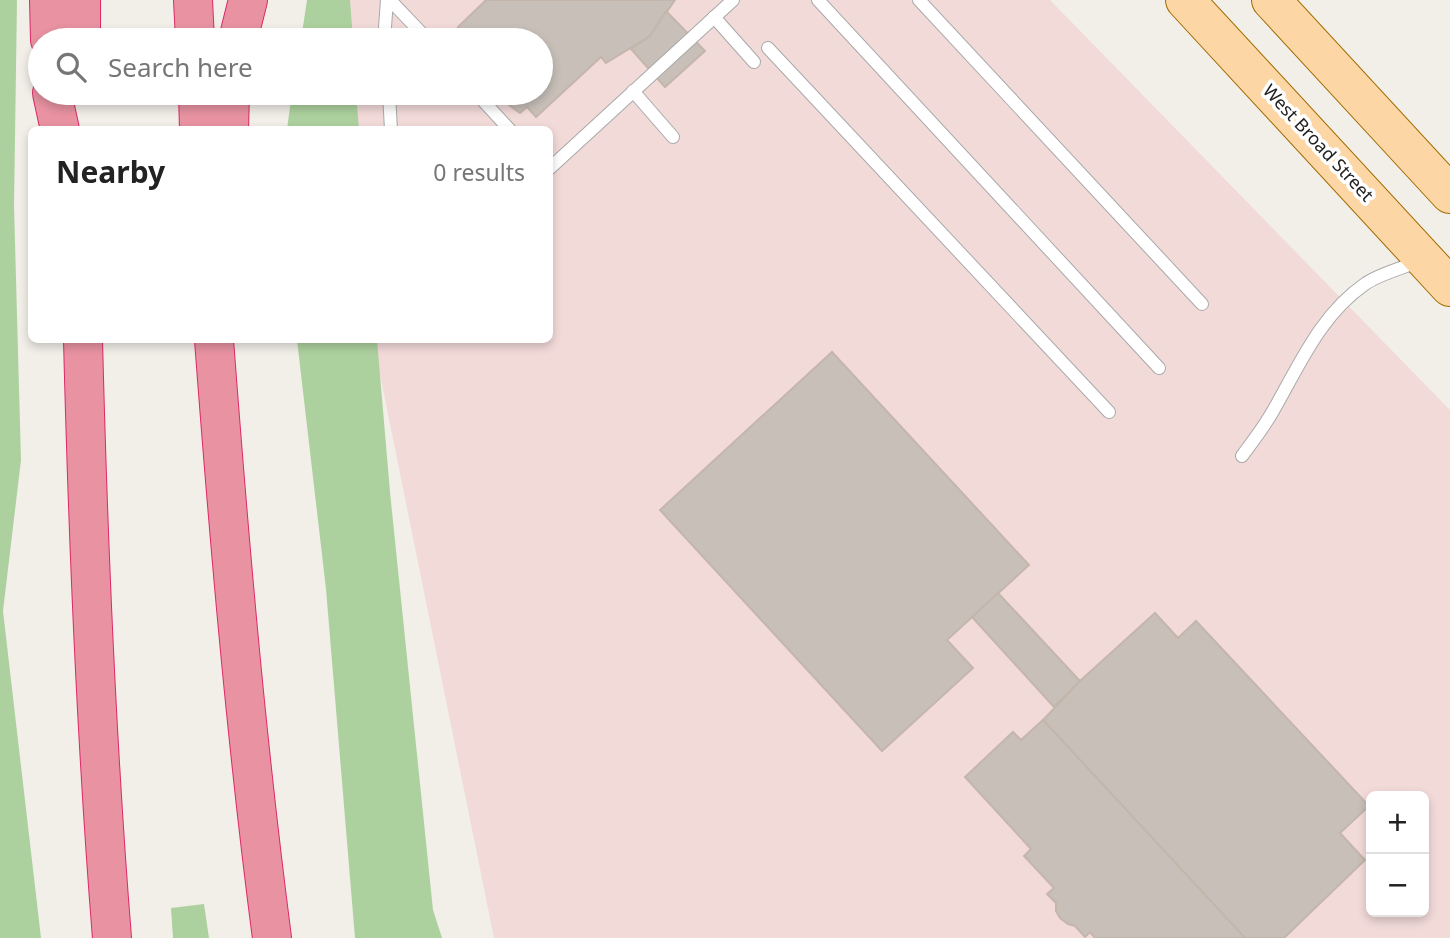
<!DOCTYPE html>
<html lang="en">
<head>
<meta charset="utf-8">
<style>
	:root { --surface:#fff; --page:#f2f2f2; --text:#222; --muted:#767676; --line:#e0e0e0 }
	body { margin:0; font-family:"Noto Sans",sans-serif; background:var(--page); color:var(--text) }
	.controls { position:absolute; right:21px; bottom:21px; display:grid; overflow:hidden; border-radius:10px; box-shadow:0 4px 10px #0003 }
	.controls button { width:63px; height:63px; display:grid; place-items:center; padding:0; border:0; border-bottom:2px solid var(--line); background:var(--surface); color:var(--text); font:35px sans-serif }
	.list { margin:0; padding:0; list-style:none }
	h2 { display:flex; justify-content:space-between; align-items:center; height:91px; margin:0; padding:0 28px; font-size:30px }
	h2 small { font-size:23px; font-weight:400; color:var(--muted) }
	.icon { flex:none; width:38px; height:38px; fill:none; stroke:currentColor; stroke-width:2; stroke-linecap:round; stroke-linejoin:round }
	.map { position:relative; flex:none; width:1450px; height:938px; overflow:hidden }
	.search { position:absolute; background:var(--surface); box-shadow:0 4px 10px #0003; left:28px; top:28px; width:525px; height:77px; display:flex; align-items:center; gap:18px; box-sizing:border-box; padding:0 24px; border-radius:38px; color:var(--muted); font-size:26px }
	.panel { position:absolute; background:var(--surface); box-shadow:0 4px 10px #0003; left:28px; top:126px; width:525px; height:217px; border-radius:10px }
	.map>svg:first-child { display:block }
</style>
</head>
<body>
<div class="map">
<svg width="1450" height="938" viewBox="0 0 1450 938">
	<rect width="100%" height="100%" fill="#f2efe9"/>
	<path fill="#f2dad9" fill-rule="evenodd" d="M318,0H1050L1450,410V938H494L373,340H550V130L331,129L323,93H541V40H313ZM1371,796H1424V912H1371Z"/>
	<g fill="#add19e">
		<polygon points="0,0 17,0 14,206 21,460 3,611 41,938 0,938"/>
		<polygon points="307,0 350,0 353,40 301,40"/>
		<polygon points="292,93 356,93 359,129 287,129"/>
		<polygon points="297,340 377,340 390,492 433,910 442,938 355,938 326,589"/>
		<polygon points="204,904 209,938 173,938 171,908"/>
	</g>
	<g fill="#c7bfb8" stroke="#c4b6ab" stroke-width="2">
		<polygon points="486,0 675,0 650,36 606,63 601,57 536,117 527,107 520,113 505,102 496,93 541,93 541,40 470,40 458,27"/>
		<polygon points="666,11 705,51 665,87 631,49 650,36"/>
		<polygon points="832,352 1029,565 947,640 973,668 882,751 660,510"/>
		<polygon points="998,593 1080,681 1054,707 972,617"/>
		<polygon points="1155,613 1178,638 1196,621 1369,806 1340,833 1365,860 1284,938 1245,938 1043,720 1080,681"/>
		<polygon points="1043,720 1245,938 1095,938 1090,932 1085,937 1075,926 1068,924 1060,918 1056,911 1056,903 1047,894 1054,888 1024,856 1031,849 965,777 1013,732 1021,740"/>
	</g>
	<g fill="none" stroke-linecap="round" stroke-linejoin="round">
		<defs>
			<g id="service">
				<polyline points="390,0 428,40"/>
				<polyline points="818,0 1159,368"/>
				<polyline points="919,0 1202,304"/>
				<polyline points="714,17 754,62"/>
				<polyline points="385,40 385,27 387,0"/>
				<polyline points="768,48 1109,412"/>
				<polyline points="633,91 673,137"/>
				<polyline points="389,93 391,130"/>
				<polyline points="476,93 510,130"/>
				<polyline points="550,168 733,0"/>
				<path d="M1242,456C1253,441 1264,427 1273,411C1299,366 1320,315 1365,284C1379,274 1403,268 1420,261"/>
			</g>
			<g id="primary">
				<polyline points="1185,0 1450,287"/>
				<polyline points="1271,0 1450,194"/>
			</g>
			<g id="motorway">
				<polyline points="49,0 50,40"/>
				<polyline points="193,0 195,40"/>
				<polyline points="81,40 81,0"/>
				<polyline points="238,40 248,0"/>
				<polyline points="52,93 60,130"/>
				<polyline points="198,93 199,130"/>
				<polyline points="229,130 230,93"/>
				<path d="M83,340C88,539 96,739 112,938"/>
				<path d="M214,340C229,539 246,739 272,938"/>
			</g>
		</defs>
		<use href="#service" stroke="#a9a9a9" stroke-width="14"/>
		<use href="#primary" stroke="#a06b00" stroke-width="40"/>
		<use href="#motorway" stroke="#dc2a67" stroke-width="40"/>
		<use href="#service" stroke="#fff" stroke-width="12"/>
		<use href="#primary" stroke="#fcd6a4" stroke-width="38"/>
		<use href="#motorway" stroke="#e892a2" stroke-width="38"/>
	</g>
	<g text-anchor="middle" stroke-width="7" stroke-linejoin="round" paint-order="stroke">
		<g font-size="18" fill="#222" stroke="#fff">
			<text transform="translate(1318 143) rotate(47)" y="6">West Broad Street</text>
		</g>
	</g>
</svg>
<div class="controls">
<button>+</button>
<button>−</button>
</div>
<div class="search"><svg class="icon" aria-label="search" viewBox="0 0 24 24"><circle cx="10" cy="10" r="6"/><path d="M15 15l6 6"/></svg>Search here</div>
<section class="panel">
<h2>Nearby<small>0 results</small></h2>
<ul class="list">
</ul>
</section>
</div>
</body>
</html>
